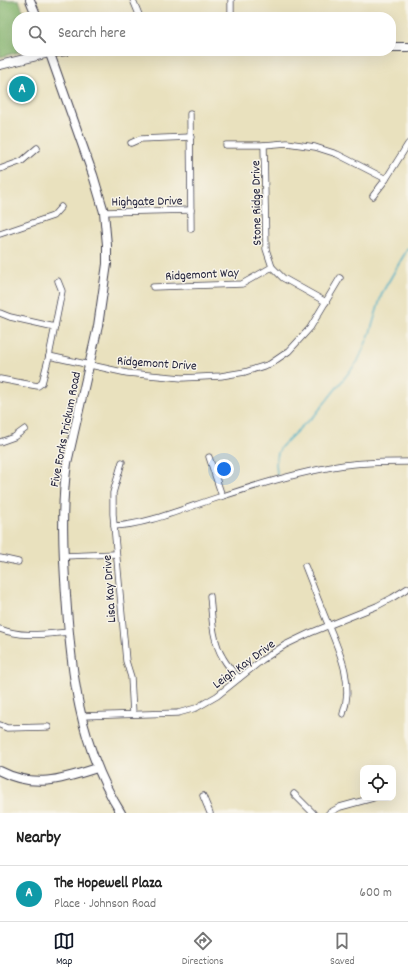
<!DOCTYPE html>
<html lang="en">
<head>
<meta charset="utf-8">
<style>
	:root { --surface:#fff; --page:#f2f2f2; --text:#222; --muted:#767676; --line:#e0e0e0; --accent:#111827 }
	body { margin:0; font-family:Dekko,sans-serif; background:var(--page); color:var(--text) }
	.controls { position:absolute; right:12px; bottom:12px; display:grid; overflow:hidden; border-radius:8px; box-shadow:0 4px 16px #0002 }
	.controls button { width:36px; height:36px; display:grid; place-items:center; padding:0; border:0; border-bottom:1px solid var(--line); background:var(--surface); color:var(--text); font:20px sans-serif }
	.you { position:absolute; left:224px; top:469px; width:14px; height:14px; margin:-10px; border:3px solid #fff; border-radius:50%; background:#1a73e8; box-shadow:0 0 0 6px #1a73e833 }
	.badge { display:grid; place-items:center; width:26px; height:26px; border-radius:50%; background:var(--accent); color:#fff; font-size:13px; font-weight:700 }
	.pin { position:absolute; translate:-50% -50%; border:2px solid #fff; box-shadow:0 1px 4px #0006 }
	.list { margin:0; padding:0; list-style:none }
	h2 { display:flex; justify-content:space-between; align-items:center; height:52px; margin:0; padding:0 16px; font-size:17px }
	h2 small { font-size:13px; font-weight:400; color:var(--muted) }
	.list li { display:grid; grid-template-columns:26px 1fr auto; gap:12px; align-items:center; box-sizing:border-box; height:56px; padding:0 16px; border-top:1px solid var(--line) }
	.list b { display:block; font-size:15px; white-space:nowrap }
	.list p { margin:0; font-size:13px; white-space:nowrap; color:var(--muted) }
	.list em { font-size:13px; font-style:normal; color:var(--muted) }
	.icon { flex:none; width:22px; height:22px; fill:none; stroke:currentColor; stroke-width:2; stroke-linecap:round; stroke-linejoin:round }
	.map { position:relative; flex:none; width:408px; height:813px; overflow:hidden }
	.search { position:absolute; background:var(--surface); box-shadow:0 4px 16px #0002; left:12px; right:12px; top:12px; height:44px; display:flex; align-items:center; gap:10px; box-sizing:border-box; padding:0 14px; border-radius:16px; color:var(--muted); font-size:15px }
	.sheet { height:108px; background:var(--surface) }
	nav { display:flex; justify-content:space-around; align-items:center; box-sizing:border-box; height:56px; border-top:1px solid var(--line); background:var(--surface); font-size:11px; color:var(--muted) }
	nav a { display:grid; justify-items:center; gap:2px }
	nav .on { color:var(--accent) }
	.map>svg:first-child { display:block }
</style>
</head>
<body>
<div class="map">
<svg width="408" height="813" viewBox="0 0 408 813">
	<rect width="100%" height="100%" fill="#f7f3e8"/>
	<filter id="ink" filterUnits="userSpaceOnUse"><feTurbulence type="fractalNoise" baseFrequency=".025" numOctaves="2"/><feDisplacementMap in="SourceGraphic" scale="8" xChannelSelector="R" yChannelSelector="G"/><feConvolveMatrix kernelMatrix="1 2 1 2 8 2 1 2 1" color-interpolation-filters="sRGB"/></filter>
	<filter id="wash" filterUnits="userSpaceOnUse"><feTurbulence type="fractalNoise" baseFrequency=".012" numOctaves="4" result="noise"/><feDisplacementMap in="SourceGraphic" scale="16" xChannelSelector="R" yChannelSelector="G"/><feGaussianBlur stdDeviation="0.9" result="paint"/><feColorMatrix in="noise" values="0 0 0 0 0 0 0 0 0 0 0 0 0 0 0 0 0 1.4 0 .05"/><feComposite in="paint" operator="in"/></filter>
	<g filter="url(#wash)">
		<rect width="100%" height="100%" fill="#e9e1be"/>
		<polygon fill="#86b66f" stroke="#546c55" points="0,0 19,0 25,17 17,17 17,51 23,51 0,57"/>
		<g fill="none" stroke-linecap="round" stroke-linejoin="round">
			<polyline stroke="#46adc5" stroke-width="1.5" points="277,475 276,463 278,453 281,447 301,427 315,415 358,361 370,333 382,293 408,248"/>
		</g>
	</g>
	<g filter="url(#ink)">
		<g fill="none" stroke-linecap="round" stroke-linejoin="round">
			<defs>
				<g id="street">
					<polyline points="133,0 140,17"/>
					<polyline points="231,0 231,17"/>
					<polyline points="190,114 191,229"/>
					<polyline points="131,143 140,139 191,137"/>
					<polyline points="226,145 264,145 287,143 315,147 337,154 386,179"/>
					<polyline points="264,145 266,249 272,267 283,278 326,302"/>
					<polyline points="0,169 22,161 37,148"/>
					<polyline points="373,196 386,179 408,144"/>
					<polyline points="104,212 191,210"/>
					<polyline points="0,234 53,216 61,207"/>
					<polyline points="153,287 242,284 272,267"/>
					<polyline points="0,313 10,317 55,327"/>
					<polyline points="49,356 127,373 182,378 221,376 245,372 270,364 289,351 310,328 340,278"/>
					<polyline points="0,379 32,385 38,386 42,383 49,356 62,291 58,281"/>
					<polyline points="0,442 14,437 25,429"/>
					<polyline points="209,457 222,496"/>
					<polyline points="122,462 113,493 113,514 126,661 131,677 133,714"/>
					<path d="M114,526C148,525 189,506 223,496C260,484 299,472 338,466C361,462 385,462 408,462"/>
					<polyline points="64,556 116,554"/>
					<polyline points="0,558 18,562"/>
					<path d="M305,566C313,586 320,605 328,624C340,653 354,682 343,714"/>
					<path d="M210,596C212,616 212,640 223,658C227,665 233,672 239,678"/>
					<path d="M0,629C23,638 44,634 69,632"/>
					<polyline points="81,716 178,713 196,708 217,696 262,660 285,645 310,633 377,606 392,598 408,588"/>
					<polyline points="0,725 7,728 48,727"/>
					<polyline points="294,794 313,813"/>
					<polyline points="203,796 210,813"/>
					<polyline points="329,813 340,807 373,798"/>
				</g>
				<g id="secondary">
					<polyline points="30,0 37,17"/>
					<polyline points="391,47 408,47"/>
					<path d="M49,51L93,175L104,212L107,245V264L98,326L67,463C61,507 63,551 66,595C71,672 79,746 121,813"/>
					<polyline points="0,65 49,53 66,51"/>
					<path d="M0,771C35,789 63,779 97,768"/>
				</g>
			</defs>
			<use href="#street" stroke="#403f4f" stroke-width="7"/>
			<use href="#secondary" stroke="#403f4f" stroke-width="10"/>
			<use href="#street" stroke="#fff" stroke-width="5.5"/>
			<use href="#secondary" stroke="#fff" stroke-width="8"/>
		</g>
	</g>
	<g text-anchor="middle" stroke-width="3" stroke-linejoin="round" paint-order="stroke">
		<g font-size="13" fill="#22223b" stroke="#f7f3e8">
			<text transform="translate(147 200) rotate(-1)" y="5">Highgate Drive</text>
			<text transform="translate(255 203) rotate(-91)" y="5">Stone Ridge Drive</text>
			<text transform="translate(202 273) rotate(-3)" y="5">Ridgemont Way</text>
			<text transform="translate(157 362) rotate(4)" y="5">Ridgemont Drive</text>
			<text transform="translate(64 429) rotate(-79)" y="5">Five Forks Trickum Road</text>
			<text transform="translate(108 589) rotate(-94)" y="5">Lisa Kay Drive</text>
			<text transform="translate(243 663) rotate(-36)" y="5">Leigh Kay Drive</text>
		</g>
	</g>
</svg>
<div class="controls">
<button><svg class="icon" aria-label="locate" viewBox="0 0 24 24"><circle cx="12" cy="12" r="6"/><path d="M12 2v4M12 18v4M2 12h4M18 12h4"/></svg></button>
</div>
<div class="you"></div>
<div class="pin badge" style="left:22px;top:89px;background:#0f9aa8">A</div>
<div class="search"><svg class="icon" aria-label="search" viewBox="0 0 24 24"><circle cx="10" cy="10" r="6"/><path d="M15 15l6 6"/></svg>Search here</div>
</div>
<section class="sheet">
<h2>Nearby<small></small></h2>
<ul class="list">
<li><span class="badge" style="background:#0f9aa8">A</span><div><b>The Hopewell Plaza</b><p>Place · Johnson Road</p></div><em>600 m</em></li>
</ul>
</section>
<nav>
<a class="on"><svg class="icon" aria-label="map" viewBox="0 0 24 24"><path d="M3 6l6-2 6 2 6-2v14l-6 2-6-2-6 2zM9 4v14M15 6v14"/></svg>Map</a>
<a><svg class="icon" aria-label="directions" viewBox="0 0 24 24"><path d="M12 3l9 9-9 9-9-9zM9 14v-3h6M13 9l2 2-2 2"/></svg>Directions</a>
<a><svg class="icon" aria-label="saved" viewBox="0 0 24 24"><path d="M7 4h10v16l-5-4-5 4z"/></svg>Saved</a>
</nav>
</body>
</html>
